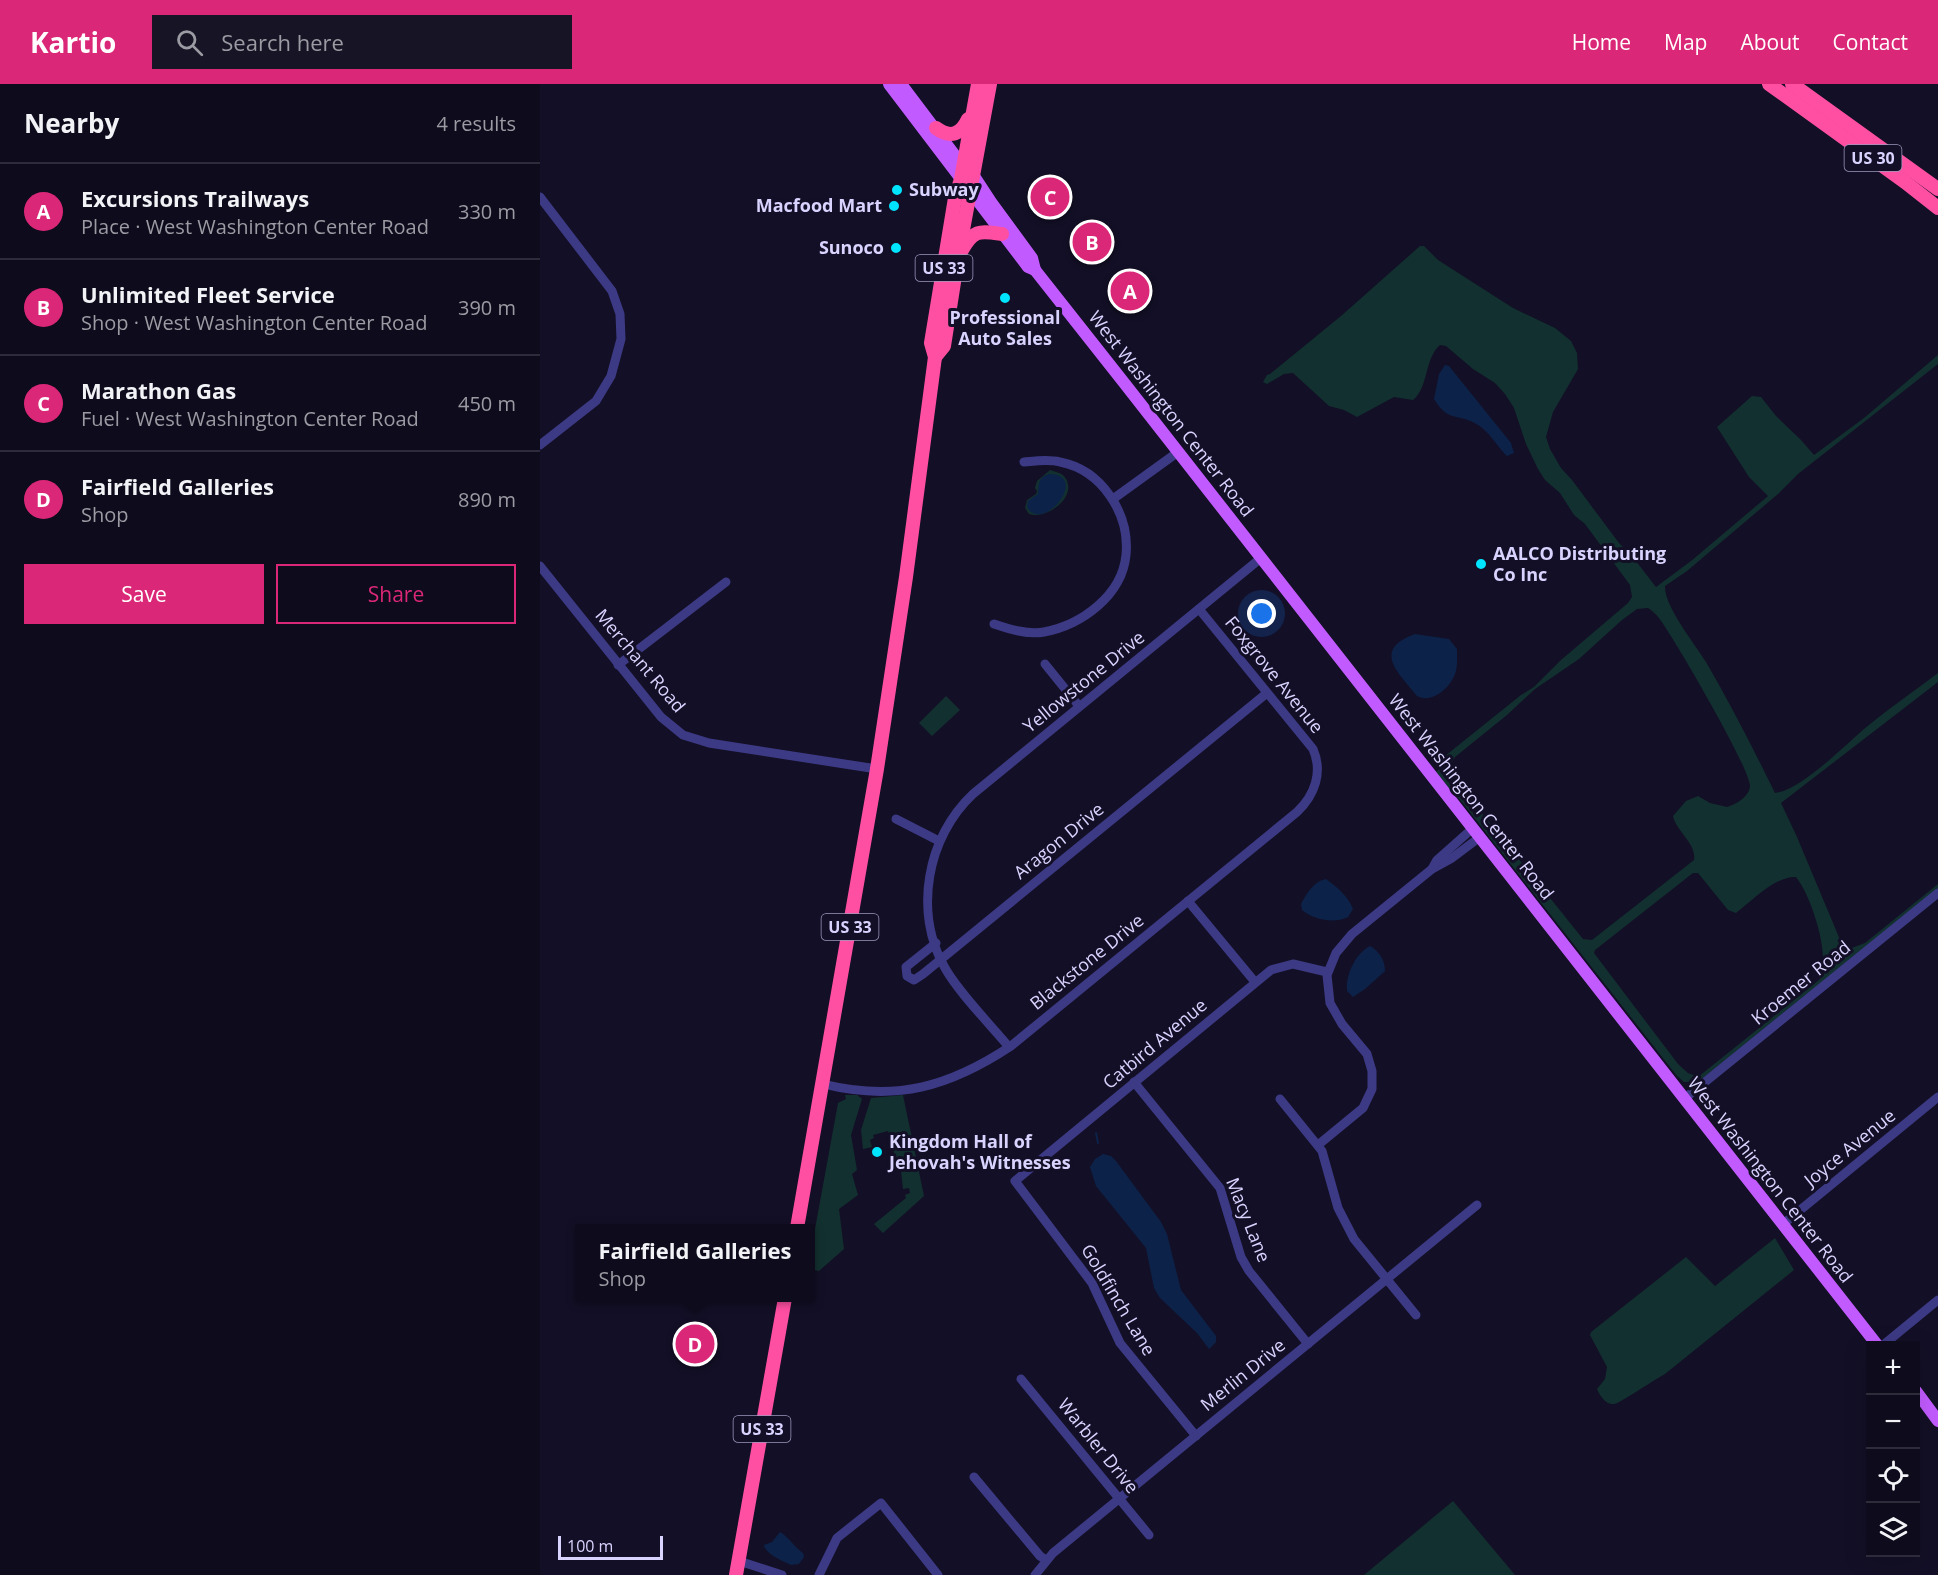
<!DOCTYPE html>
<html lang="en">
<head>
<meta charset="utf-8">
<style>
	:root { --surface:#0e0b1c; --page:#171425; --text:#f1f3f6; --muted:#9b9ba3; --line:#2e2b3b; --accent:#db2777 }
	body { margin:0; font-family:"Open Sans",sans-serif; background:var(--page); color:var(--text) }
	.controls { position:absolute; right:18px; bottom:18px; display:grid; overflow:hidden; border-radius:0px; box-shadow:0 6px 24px #0002 }
	.controls button { width:54px; height:54px; display:grid; place-items:center; padding:0; border:0; border-bottom:2px solid var(--line); background:var(--surface); color:var(--text); font:30px sans-serif }
	.scale { position:absolute; left:18px; bottom:15px; width:105px; box-sizing:border-box; padding-left:6px; border:3px solid #d9d4ff; border-top:0; font-size:16px; line-height:21px; white-space:nowrap; color:#d9d4ff; -webkit-text-stroke:4px #130f26; paint-order:stroke }
	.you { position:absolute; left:722px; top:530px; width:21px; height:21px; margin:-15px; border:4px solid #fff; border-radius:50%; background:#1a73e8; box-shadow:0 0 0 9px #1a73e833 }
	.badge { display:grid; place-items:center; width:39px; height:39px; border-radius:50%; background:var(--accent); color:#fff; font-size:20px; font-weight:700 }
	.pin { position:absolute; translate:-50% -50%; border:3px solid #fff; box-shadow:0 2px 6px #0006 }
	.popup { position:absolute; left:35px; top:1140px; width:240px; height:78px; box-sizing:border-box; display:grid; place-content:center; border-radius:0px; background:var(--surface); filter:drop-shadow(0 2px 4px #0005); font-size:20px; white-space:nowrap; color:var(--muted) }
	.popup b { font-size:22px; color:var(--text) }
	.popup::after { content:''; position:absolute; left:50%; top:100%; margin-left:-12px; border:12px solid transparent; border-top-color:var(--surface) }
	.list { margin:0; padding:0; list-style:none }
	h2 { display:flex; justify-content:space-between; align-items:center; height:78px; margin:0; padding:0 24px; font-size:26px }
	h2 small { font-size:20px; font-weight:400; color:var(--muted) }
	.list li { display:grid; grid-template-columns:39px 1fr auto; gap:18px; align-items:center; box-sizing:border-box; height:96px; padding:0 24px; border-top:2px solid var(--line) }
	.list b { display:block; font-size:22px; white-space:nowrap }
	.list p { margin:0; font-size:20px; white-space:nowrap; color:var(--muted) }
	.list em { font-size:20px; font-style:normal; color:var(--muted) }
	.actions { display:flex; gap:12px; padding:18px 24px }
	.actions a { flex:1; padding:14px 0; border:2px solid var(--accent); border-radius:0px; text-align:center; font-size:21px; color:var(--accent) }
	.actions .main { background:var(--accent); color:#fff }
	.icon { flex:none; width:33px; height:33px; fill:none; stroke:currentColor; stroke-width:2; stroke-linecap:round; stroke-linejoin:round }
	.map { position:relative; flex:none; width:1398px; height:1491px; overflow:hidden }
	header { display:flex; align-items:center; gap:36px; box-sizing:border-box; height:84px; padding:0 30px; background:var(--accent); color:#fff }
	header strong { font-size:28px }
	nav { display:flex; gap:33px; margin-inline-start:auto; font-size:21px }
	.search { width:420px; height:54px; background:var(--page); display:flex; align-items:center; gap:15px; box-sizing:border-box; padding:0 21px; border-radius:0px; color:var(--muted); font-size:22px }
	main { display:flex }
	aside { flex:1; background:var(--surface) }
	.map>svg:first-child { display:block }
</style>
</head>
<body>
<header>
<strong>Kartio</strong>
<div class="search"><svg class="icon" aria-label="search" viewBox="0 0 24 24"><circle cx="10" cy="10" r="6"/><path d="M15 15l6 6"/></svg>Search here</div>
<nav><a>Home</a><a>Map</a><a>About</a><a>Contact</a></nav>
</header>
<main>
<aside>
<h2>Nearby<small>4 results</small></h2>
<ul class="list">
<li><span class="badge">A</span><div><b>Excursions Trailways</b><p>Place · West Washington Center Road</p></div><em>330 m</em></li>
<li><span class="badge">B</span><div><b>Unlimited Fleet Service</b><p>Shop · West Washington Center Road</p></div><em>390 m</em></li>
<li><span class="badge">C</span><div><b>Marathon Gas</b><p>Fuel · West Washington Center Road</p></div><em>450 m</em></li>
<li><span class="badge">D</span><div><b>Fairfield Galleries</b><p>Shop</p></div><em>890 m</em></li>
</ul>
<div class="actions"><a class="main">Save</a><a>Share</a></div>
</aside>
<div class="map">
<svg width="1398" height="1491" viewBox="0 0 1398 1491">
	<rect width="100%" height="100%" fill="#130f26"/>
	<g fill="#12302f" fill-rule="evenodd">
		<path d="M880,162H884L898,176L973,224L1015,244L1031,257L1037,269L1038,285L1013,328L1006,353L1010,365L1021,384L1032,396L1079,459L1092,472L1116,503L1151,477L1228,412L1209,393L1177,343L1212,312L1221,313L1236,332L1261,356L1274,371L1324,334L1398,271V280L1258,390L1238,410L1147,487L1125,502C1124,522 1155,560 1166,578C1191,621 1213,664 1235,709C1261,706 1303,663 1324,645C1348,625 1373,608 1398,589V598L1241,719L1257,753L1301,858L1309,865L1325,859L1398,800V804L1158,998H1144L1137,992L922,718L895,689L901,683L898,678L900,676L981,611L994,603L1021,576L1088,519L1092,513L1090,501L1045,440L1034,431L1020,409L1005,396L998,385L986,360L974,324L965,310L955,299L933,285L906,262L900,261C884,275 889,303 873,316L854,313L817,333L804,326L789,322L753,289L744,290L727,300L723,298L727,291L730,290L801,232ZM1108,524C1113,527 1117,531 1121,537C1135,556 1212,687 1210,703C1208,714 1196,720 1187,723L1170,719L1158,712L1146,717L1133,732C1136,747 1157,760 1154,776L1052,856L1043,855L929,713L915,695L909,683L915,673L967,631L995,605L1039,575L1082,536L1097,525ZM1153,789H1158L1188,826L1196,829C1212,817 1235,792 1256,793C1271,811 1292,874 1279,896L1158,993L1148,989L1138,980L1054,869L1055,866Z"/>
		<path d="M510,386C516,388 523,389 526,395C537,414 506,436 489,430L485,424L487,416L496,410L497,407L495,404L497,397Z"/>
		<polygon points="406,612 420,626 392,652 379,639"/>
		<polygon points="305,1011 317,1011 322,1015 311,1051 317,1086 312,1090 318,1111 299,1125 304,1165 279,1187 274,1186 271,1194 271,1167 298,1019 306,1015"/>
		<polygon points="363,1011 384,1112 343,1149 334,1140 366,1114 365,1111 370,1109 369,1104 363,1105 361,1087 364,1086 363,1084 361,1085 361,1079 357,1079 348,1047 333,1051 334,1054 330,1056 332,1063 323,1065 321,1046 331,1014"/>
		<path d="M1235,1154L1254,1186L1125,1290C1115,1295 1079,1320 1074,1320C1066,1321 1060,1312 1057,1305L1065,1295L1067,1283L1050,1251L1051,1248L1146,1173L1175,1202Z"/>
		<polygon points="913,1417 975,1491 824,1491"/>
	</g>
	<g fill="#0c2248">
		<path d="M905,281L909,282L971,359L974,369L967,372L964,369C956,360 948,347 938,341C918,328 909,340 894,315L899,290Z"/>
		<path d="M509,390C551,390 503,451 487,423L488,417L498,410C499,399 498,394 509,390Z"/>
		<path d="M875,550L909,555L917,565C917,573 918,582 915,590C910,604 892,620 877,612C859,589 831,566 875,550Z"/>
		<path d="M786,795C797,803 808,812 813,825L808,833C795,840 774,836 762,826L761,820C766,810 774,797 786,795Z"/>
		<path d="M830,862C839,867 845,876 845,887L825,905L813,913L807,907C805,891 816,869 830,862Z"/>
		<polygon points="563,1070 571,1072 576,1077 621,1138 627,1150 641,1206 676,1252 676,1258 669,1265 657,1249 620,1214 614,1204 606,1164 556,1102 550,1083 555,1075"/>
		<path d="M240,1448C248,1452 254,1463 263,1469L264,1473L259,1480L251,1481C243,1477 225,1470 224,1461L232,1458Z"/>
	</g>
	<g fill="none" stroke-linecap="round" stroke-linejoin="round">
		<polyline stroke="#0c2248" stroke-width="2" points="556,1049 558,1059"/>
		<g stroke="#3d3a85" stroke-width="9">
			<polyline points="0,113 72,207 80,230 81,255 71,292 56,317 0,361"/>
			<polyline points="573,415 638,368"/>
			<polyline points="0,482 121,633 143,651 169,659 337,685"/>
			<path d="M454,540C469,545 488,551 504,548C541,541 582,512 586,471C590,430 562,386 520,378C508,375 496,377 484,378"/>
			<polyline points="505,580 539,622"/>
			<polyline points="78,581 186,498"/>
			<polyline points="356,735 399,757"/>
			<polyline points="892,785 897,776 933,744"/>
			<polyline points="648,817 715,898"/>
			<polyline points="396,859 366,883 367,892 374,896 383,890 727,609"/>
			<path d="M469,963C450,940 419,909 405,884C373,828 387,753 433,710L721,474"/>
			<polyline points="594,998 680,1104 701,1173 709,1187 768,1260"/>
			<path d="M283,1000C356,1018 409,1003 471,962L757,728C775,711 783,688 773,665L659,525"/>
			<polyline points="740,1015 782,1067 798,1124 814,1155 876,1231"/>
			<polyline points="1144,1015 1398,809"/>
			<polyline points="778,1061 823,1024 832,1005 832,987 827,970 802,940 790,919 787,891 796,869 812,850 892,785 912,774 940,753"/>
			<polyline points="1242,1141 1398,1013"/>
			<polyline points="1342,1262 1398,1216"/>
			<polyline points="481,1295 609,1451"/>
			<polyline points="656,1352 580,1259 552,1199 475,1097 731,886 753,880 787,888"/>
			<polyline points="434,1393 500,1472 506,1476"/>
			<polyline points="199,1477 242,1491"/>
			<polyline points="279,1491 297,1454 341,1419 398,1491"/>
			<polyline points="495,1491 513,1469 937,1121"/>
		</g>
		<g stroke="#c25bff" stroke-width="12">
			<polyline points="349,0 488,183 495,186 585,300 1338,1262"/>
			<polyline points="361,0 423,82 434,92 451,118 492,174 495,186"/>
			<polyline points="1376,1307 1398,1337"/>
		</g>
		<g stroke="#ff4fa3" stroke-width="14">
			<polyline points="1229,0 1365,98 1398,124"/>
			<polyline points="1252,0 1398,105"/>
			<path d="M396,44C411,55 421,50 428,35"/>
			<path d="M422,166C434,145 440,147 462,150"/>
			<polyline points="395,273 404,262 418,173 450,0"/>
			<polyline points="257,1144 337,685 366,493 395,273 391,259 415,114 421,95 438,0"/>
			<polyline points="196,1491 245,1214"/>
		</g>
	</g>
	<g fill="#00e5ff" stroke="#130f26" stroke-width="2">
		<circle cx="357" cy="106" r="6"/>
		<circle cx="354" cy="122" r="6"/>
		<circle cx="356" cy="164" r="6"/>
		<circle cx="465" cy="214" r="6"/>
		<circle cx="941" cy="480" r="6"/>
		<circle cx="337" cy="1068" r="6"/>
	</g>
	<g text-anchor="middle" stroke-width="6" stroke-linejoin="round" paint-order="stroke">
		<g fill="#130f26" stroke="#9e99be" stroke-width="1.5">
			<rect x="1304.5" y="61" width="57" height="26" rx="4.5"/>
			<rect x="375.5" y="171" width="57" height="26" rx="4.5"/>
			<rect x="281.5" y="830" width="57" height="26" rx="4.5"/>
			<rect x="193.5" y="1332" width="57" height="26" rx="4.5"/>
		</g>
		<g font-size="16" font-weight="bold" fill="#d9d4ff">
			<text x="1333" y="80">US 30</text>
			<text x="404" y="190">US 33</text>
			<text x="310" y="849">US 33</text>
			<text x="222" y="1351">US 33</text>
		</g>
		<g font-size="18" font-weight="bold" fill="#d9d4ff" stroke="#130f26" text-anchor="start">
			<text x="369" y="112">Subway</text>
			<text x="342" y="128" text-anchor="end">Macfood Mart</text>
			<text x="344" y="170" text-anchor="end">Sunoco</text>
			<text x="465" y="240" text-anchor="middle">Professional<tspan x="465" dy="21">Auto Sales</tspan></text>
			<text x="953" y="476">AALCO Distributing<tspan x="953" dy="21">Co Inc</tspan></text>
			<text x="349" y="1064">Kingdom Hall of<tspan x="349" dy="21">Jehovah's Witnesses</tspan></text>
		</g>
		<g font-size="18" fill="#d9d4ff" stroke="#130f26">
			<text transform="translate(631 330) rotate(52)" y="6">West Washington Center Road</text>
			<text transform="translate(100 577) rotate(50)" y="6">Merchant Road</text>
			<text transform="translate(734 591) rotate(51)" y="6">Foxgrove Avenue</text>
			<text transform="translate(544 598) rotate(-39)" y="6">Yellowstone Drive</text>
			<text transform="translate(931 713) rotate(52)" y="6">West Washington Center Road</text>
			<text transform="translate(519 757) rotate(-39)" y="6">Aragon Drive</text>
			<text transform="translate(547 878) rotate(-39)" y="6">Blackstone Drive</text>
			<text transform="translate(1261 899) rotate(-39)" y="6">Kroemer Road</text>
			<text transform="translate(615 960) rotate(-40)" y="6">Catbird Avenue</text>
			<text transform="translate(1310 1064) rotate(-39)" y="6">Joyce Avenue</text>
			<text transform="translate(1230 1096) rotate(52)" y="6">West Washington Center Road</text>
			<text transform="translate(708 1136) rotate(68)" y="6">Macy Lane</text>
			<text transform="translate(578 1216) rotate(59)" y="6">Goldfinch Lane</text>
			<text transform="translate(703 1291) rotate(-39)" y="6">Merlin Drive</text>
			<text transform="translate(558 1362) rotate(51)" y="6">Warbler Drive</text>
		</g>
	</g>
</svg>
<div class="controls">
<button>+</button>
<button>−</button>
<button><svg class="icon" aria-label="locate" viewBox="0 0 24 24"><circle cx="12" cy="12" r="6"/><path d="M12 2v4M12 18v4M2 12h4M18 12h4"/></svg></button>
<button><svg class="icon" aria-label="layers" viewBox="0 0 24 24"><path d="M12 4l9 5-9 5-9-5zM3 14l9 5 9-5"/></svg></button>
</div>
<div class="scale">100 m</div>
<div class="you"></div>
<div class="pin badge" style="left:590px;top:207px">A</div>
<div class="pin badge" style="left:552px;top:158px">B</div>
<div class="pin badge" style="left:510px;top:113px">C</div>
<div class="pin badge" style="left:155px;top:1260px">D</div>
<div class="popup"><b>Fairfield Galleries</b>Shop</div>
</div>
</main>
</body>
</html>
